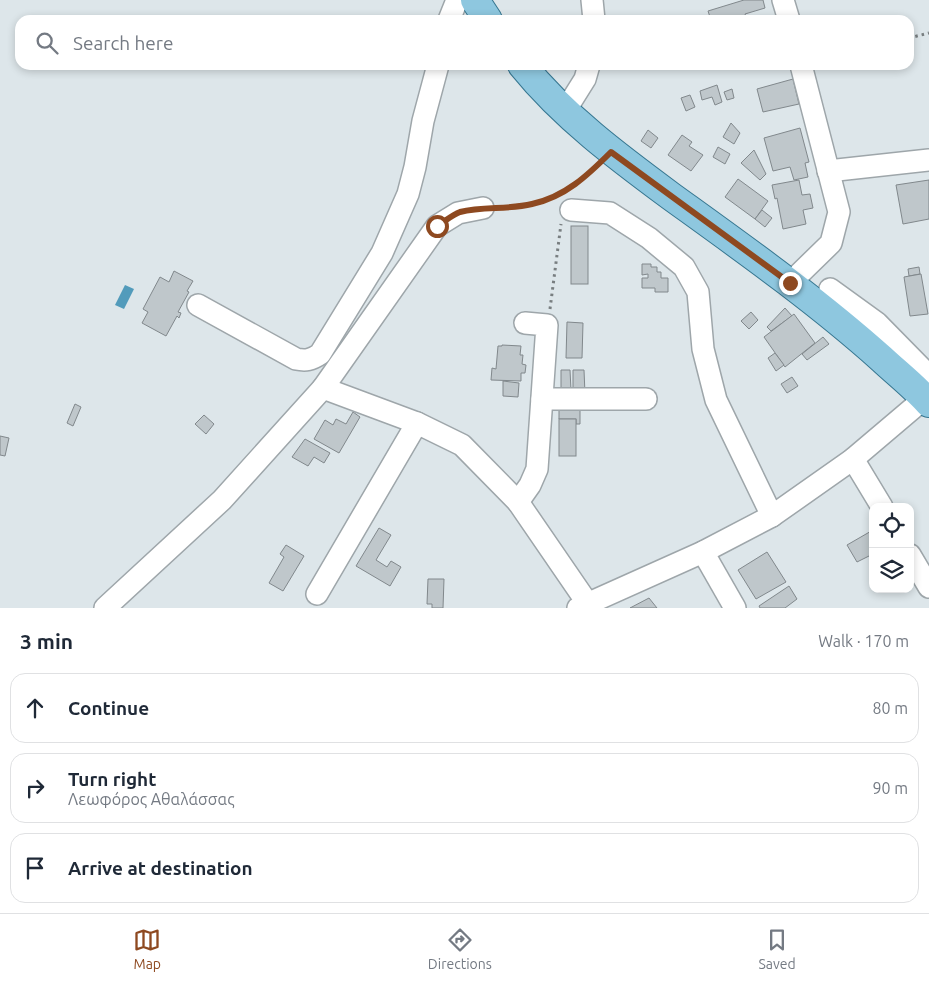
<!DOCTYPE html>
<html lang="en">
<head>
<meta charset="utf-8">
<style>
	:root { --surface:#fff; --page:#f2f2f3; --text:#1f2937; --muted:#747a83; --line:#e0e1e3; --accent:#8e4920 }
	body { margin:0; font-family:Ubuntu,sans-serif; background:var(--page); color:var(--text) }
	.controls { position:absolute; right:15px; bottom:15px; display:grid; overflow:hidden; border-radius:10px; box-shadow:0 2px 8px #0003 }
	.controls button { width:45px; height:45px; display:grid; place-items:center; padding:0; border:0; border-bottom:1px solid var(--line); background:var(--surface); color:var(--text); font:25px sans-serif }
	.stop { position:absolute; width:15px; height:15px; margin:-11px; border:4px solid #8e4920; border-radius:50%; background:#fff }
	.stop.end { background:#8e4920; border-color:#fff; box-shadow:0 1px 5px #0008 }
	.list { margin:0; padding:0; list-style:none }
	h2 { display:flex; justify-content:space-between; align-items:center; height:65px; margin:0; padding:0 20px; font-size:21px }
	h2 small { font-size:16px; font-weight:400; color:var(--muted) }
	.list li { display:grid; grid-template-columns:32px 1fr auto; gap:15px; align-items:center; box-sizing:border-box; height:70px; margin:0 10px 10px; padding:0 10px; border:1px solid var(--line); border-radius:15px }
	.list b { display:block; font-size:19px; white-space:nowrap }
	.list p { margin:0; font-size:16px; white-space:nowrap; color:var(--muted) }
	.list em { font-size:16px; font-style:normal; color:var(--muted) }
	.icon { flex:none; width:28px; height:28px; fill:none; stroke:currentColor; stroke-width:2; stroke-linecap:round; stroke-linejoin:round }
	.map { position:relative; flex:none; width:929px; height:608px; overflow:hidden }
	.search { position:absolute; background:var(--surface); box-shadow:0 2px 8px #0003; left:15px; right:15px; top:15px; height:55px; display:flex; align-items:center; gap:12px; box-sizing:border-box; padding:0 18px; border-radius:15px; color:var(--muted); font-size:19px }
	.sheet { height:305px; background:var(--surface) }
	nav { display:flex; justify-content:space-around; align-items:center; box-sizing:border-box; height:70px; border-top:1px solid var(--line); background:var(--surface); font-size:14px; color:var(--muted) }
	nav a { display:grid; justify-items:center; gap:2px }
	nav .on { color:var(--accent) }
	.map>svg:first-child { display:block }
</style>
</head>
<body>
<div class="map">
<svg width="929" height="608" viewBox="0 0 929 608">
	<rect width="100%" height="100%" fill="#dde6ea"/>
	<polygon fill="#529bbb" points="125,285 134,289 124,309 115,305"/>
	<g fill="#bfc7cb" stroke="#81888c">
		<polygon points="744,0 763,0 765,8 745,14 747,20 711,20 708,11"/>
		<polygon points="793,79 799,104 763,112 757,89"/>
		<polygon points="717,85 722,102 715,105 712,97 702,100 700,91"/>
		<polygon points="732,89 734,98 727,100 724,92"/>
		<polygon points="690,95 695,107 686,111 681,98"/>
		<polygon points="731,123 740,133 734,144 723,137"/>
		<polygon points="800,128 809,162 805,163 808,177 794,180 790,167 773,171 764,138"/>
		<polygon points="648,130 658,138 651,148 641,141"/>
		<polygon points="682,135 692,142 689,146 703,155 691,171 668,155"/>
		<polygon points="718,147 730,154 725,164 713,157"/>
		<polygon points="754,150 766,174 760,180 741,163"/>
		<polygon points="738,179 768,201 755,219 725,197"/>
		<polygon points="799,180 802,195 810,194 813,208 803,210 806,224 783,229 777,198 775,199 772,185"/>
		<polygon points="929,180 929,219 903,224 896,185"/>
		<polygon points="762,210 772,218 765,227 755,219"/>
		<rect x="571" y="226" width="17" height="58"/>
		<polygon points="642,264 651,264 651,267 657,267 657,272 661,272 661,278 668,278 668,292 655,292 655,288 642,288 642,278 648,278 648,274 642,275"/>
		<polygon points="919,267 920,274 909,276 908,269"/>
		<polygon points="174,271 193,281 187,291 189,292 178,312 181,313 179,318 177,316 166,336 142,323 148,312 143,309 160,277 169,282"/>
		<polygon points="921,274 928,314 910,316 904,277"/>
		<polygon points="785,308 792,316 771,331 767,327"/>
		<polygon points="751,312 758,320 749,329 741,321"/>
		<polygon points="794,314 815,343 785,367 764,337"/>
		<polygon points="567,322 583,323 582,358 566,358"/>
		<polygon points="823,337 829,344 807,360 802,354"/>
		<polygon points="502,345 521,346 520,355 523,355 522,364 526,365 525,373 521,373 521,381 491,380 492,368 496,369 498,346 502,346"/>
		<polygon points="775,353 784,365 776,371 768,358"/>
		<polygon points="561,370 570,370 571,390 561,390"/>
		<polygon points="573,370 584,370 585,394 573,395"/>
		<polygon points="792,377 798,386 787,393 781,384"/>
		<polygon points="503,381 519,383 518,397 503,396"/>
		<polygon points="75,404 81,407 73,426 67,423"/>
		<polygon points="559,410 580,410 580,424 576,424 576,419 559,419"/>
		<polygon points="353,412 360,417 339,453 314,439 325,420 333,425 336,419 346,424"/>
		<polygon points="204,415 214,424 206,434 195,424"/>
		<rect x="559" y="419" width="17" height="37"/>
		<polygon points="0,436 9,438 5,456 0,455"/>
		<polygon points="305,439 330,453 324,463 314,457 308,466 292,457"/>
		<polygon points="379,528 391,535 376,560 387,567 391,561 401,567 390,586 356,566"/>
		<polygon points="873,530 873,554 857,562 847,545"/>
		<polygon points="286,545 304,556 283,591 269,583 284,557 280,554"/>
		<polygon points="767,552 786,582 756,599 738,570"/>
		<polygon points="428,579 444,579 443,608 432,608 432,604 427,604"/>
		<polygon points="789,586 797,599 785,608 760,608 759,606"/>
		<polygon points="649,598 657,608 630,608"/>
	</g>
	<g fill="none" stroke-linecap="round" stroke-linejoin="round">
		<defs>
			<g id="minor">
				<polyline points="592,0 594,20"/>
				<polyline points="783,0 789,20"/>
				<polyline points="449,20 457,0"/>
				<polyline points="565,111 585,79 589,65"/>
				<polyline points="828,171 929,160"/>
				<polyline points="571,210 610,213 649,238 684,267 698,292 703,349 716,400 772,516"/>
				<polyline points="790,283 831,243 839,212 801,65"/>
				<polyline points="830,289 877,323 929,376"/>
				<path d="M198,305L296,359C306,361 311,360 320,354L382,253L408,194L415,167L423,121L438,65"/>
				<polyline points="323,388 417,423 462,445 518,502 588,604"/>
				<polyline points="542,399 646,399"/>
				<polyline points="853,459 882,507"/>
				<polyline points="518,502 530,485 537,469 547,325 525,323"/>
				<polyline points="703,552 735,608"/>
				<polyline points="910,555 929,587"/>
				<polyline points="317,594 417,423"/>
				<polyline points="105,608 222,500 323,388 437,226 458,213 483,208"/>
				<polyline points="578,608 703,552 772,516 853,459 925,398"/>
			</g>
			<g id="major">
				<polyline points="475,0 488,20"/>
				<path d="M522,65C564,117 618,157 672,197C744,249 816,300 882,359C897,373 915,387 929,403"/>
			</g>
		</defs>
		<use href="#minor" stroke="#9ea6aa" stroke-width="24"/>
		<use href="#major" stroke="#367690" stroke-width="30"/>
		<g stroke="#787e80" stroke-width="3" stroke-dasharray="2.5 4" stroke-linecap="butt">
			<polyline points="909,38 929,33"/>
			<path d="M499,208C537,208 572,192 598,165"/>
			<polyline points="550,309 561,224"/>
		</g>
		<use href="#minor" stroke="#fff" stroke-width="21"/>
		<use href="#major" stroke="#8ec7df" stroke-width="28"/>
	</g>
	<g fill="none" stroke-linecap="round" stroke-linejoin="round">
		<path stroke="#8e4920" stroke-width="6" d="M437,226C444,222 452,215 460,212C483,206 508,210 532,204C565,197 588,175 611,152L790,283"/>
	</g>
</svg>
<div class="controls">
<button><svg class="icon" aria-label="locate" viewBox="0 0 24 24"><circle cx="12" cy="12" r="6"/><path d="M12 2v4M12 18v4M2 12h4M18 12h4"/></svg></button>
<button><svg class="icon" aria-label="layers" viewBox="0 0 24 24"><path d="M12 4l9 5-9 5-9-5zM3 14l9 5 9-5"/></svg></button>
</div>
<div class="stop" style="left:437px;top:226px"></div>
<div class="stop end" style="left:790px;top:283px"></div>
<div class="search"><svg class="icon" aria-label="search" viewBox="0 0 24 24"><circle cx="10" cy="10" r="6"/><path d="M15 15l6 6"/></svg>Search here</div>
</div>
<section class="sheet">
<h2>3 min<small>Walk · 170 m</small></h2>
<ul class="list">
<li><svg class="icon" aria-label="ahead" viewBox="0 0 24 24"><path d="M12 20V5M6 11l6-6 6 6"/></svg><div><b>Continue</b></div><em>80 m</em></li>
<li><svg class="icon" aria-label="right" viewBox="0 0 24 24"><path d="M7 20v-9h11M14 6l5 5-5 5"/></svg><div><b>Turn right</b><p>Λεωφόρος Αθαλάσσας</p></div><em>90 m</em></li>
<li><svg class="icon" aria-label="arrive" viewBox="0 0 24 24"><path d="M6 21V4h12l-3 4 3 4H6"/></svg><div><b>Arrive at destination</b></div></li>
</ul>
</section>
<nav>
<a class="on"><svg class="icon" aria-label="map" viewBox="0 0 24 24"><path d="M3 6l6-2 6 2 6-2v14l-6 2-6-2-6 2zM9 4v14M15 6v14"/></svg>Map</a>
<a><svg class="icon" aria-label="directions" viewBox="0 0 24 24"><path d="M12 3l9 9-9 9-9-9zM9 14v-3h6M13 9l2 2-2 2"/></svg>Directions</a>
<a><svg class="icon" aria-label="saved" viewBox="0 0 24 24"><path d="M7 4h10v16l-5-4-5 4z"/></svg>Saved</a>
</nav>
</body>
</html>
